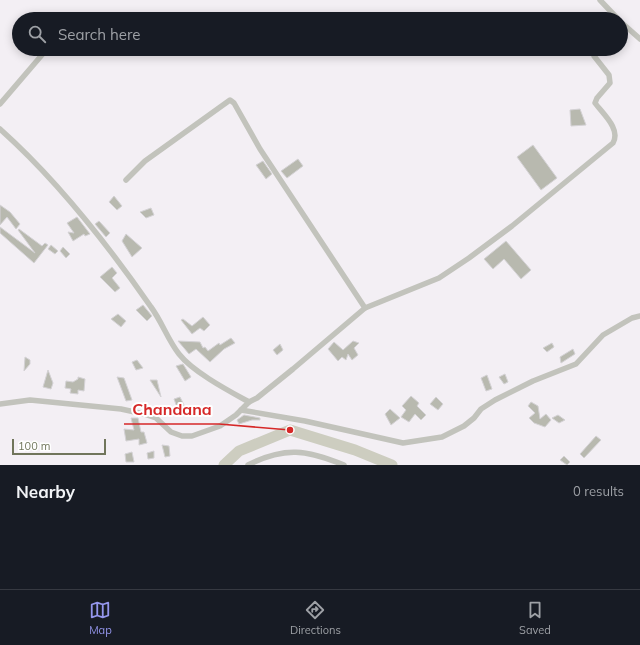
<!DOCTYPE html>
<html lang="en">
<head>
<meta charset="utf-8">
<style>
	:root { --surface:#171b24; --page:#242831; --text:#f1f3f6; --muted:#9ea1a6; --line:#363941; --accent:#9496ec }
	body { margin:0; font-family:Mulish,sans-serif; background:var(--page); color:var(--text) }
	.scale { position:absolute; left:12px; bottom:10px; width:94px; box-sizing:border-box; padding-left:4px; border:2px solid #70755b; border-top:0; font-size:11px; line-height:14px; white-space:nowrap; color:#70755b; -webkit-text-stroke:3px #fff; paint-order:stroke }
	.list { margin:0; padding:0; list-style:none }
	h2 { display:flex; justify-content:space-between; align-items:center; height:52px; margin:0; padding:0 16px; font-size:17px }
	h2 small { font-size:13px; font-weight:400; color:var(--muted) }
	.icon { flex:none; width:22px; height:22px; fill:none; stroke:currentColor; stroke-width:2; stroke-linecap:round; stroke-linejoin:round }
	.map { position:relative; flex:none; width:640px; height:465px; overflow:hidden }
	.search { position:absolute; background:var(--surface); box-shadow:0 2px 10px #0003; left:12px; right:12px; top:12px; height:44px; display:flex; align-items:center; gap:10px; box-sizing:border-box; padding:0 14px; border-radius:22px; color:var(--muted); font-size:15px }
	.sheet { height:124px; background:var(--surface) }
	nav { display:flex; justify-content:space-around; align-items:center; box-sizing:border-box; height:56px; border-top:1px solid var(--line); background:var(--surface); font-size:11px; color:var(--muted) }
	nav a { display:grid; justify-items:center; gap:2px }
	nav .on { color:var(--accent) }
	.map>svg:first-child { display:block }
</style>
</head>
<body>
<div class="map">
<svg width="640" height="465" viewBox="0 0 640 465">
	<rect width="100%" height="100%" fill="#f3eff4"/>
	<g fill="none" stroke-linecap="round" stroke-linejoin="round">
		<polyline stroke="#cdcdc0" stroke-width="11" points="224,465 239,451 290,430 355,450 392,465"/>
	</g>
	<g fill="#b8b9af" stroke="#d4d2d5">
		<polygon points="580,109 586,125 571,126 570,110"/>
		<polygon points="533,145 557,178 541,190 517,157"/>
		<polygon points="298,159 303,166 287,178 281,171"/>
		<polygon points="263,161 272,174 266,179 256,165"/>
		<polygon points="114,196 122,206 117,210 109,202"/>
		<polygon points="0,205 10,212 20,224 16,229 7,217 0,225"/>
		<polygon points="151,208 154,215 146,218 140,212"/>
		<polygon points="77,217 90,234 85,236 84,234 73,241 68,232 74,233 67,223"/>
		<polygon points="99,221 110,233 106,237 95,224"/>
		<polygon points="0,227 35,253 18,230 19,229 42,246 45,243 48,245 34,263 0,233"/>
		<polygon points="126,234 142,248 132,257 122,241"/>
		<polygon points="506,241 531,270 521,279 504,259 493,269 484,259"/>
		<polygon points="51,245 58,251 55,254 48,249"/>
		<polygon points="63,247 70,254 66,258 60,251"/>
		<polygon points="112,267 117,273 112,278 120,288 115,292 100,277"/>
		<polygon points="143,305 152,316 147,321 136,310"/>
		<polygon points="118,314 126,321 121,327 111,319"/>
		<polygon points="203,317 210,325 204,331 200,328 192,334 181,320 183,319 192,326"/>
		<polygon points="231,338 235,343 224,349 210,362 196,349 189,354 178,341 200,342 203,348 205,347 208,351 219,343 220,345"/>
		<polygon points="353,341 359,343 354,348 358,355 352,360 348,354 346,360 342,357 338,361 328,349 334,342 343,350"/>
		<polygon points="552,343 554,347 547,352 543,348"/>
		<polygon points="280,344 283,350 277,355 273,350"/>
		<polygon points="573,349 575,354 561,363 560,357"/>
		<polygon points="25,357 30,360 30,364 24,371"/>
		<polygon points="137,360 143,368 136,370 132,362"/>
		<polygon points="183,364 191,377 185,381 176,366"/>
		<polygon points="48,370 53,383 51,389 43,387"/>
		<polygon points="505,374 508,382 504,384 499,377"/>
		<polygon points="487,375 492,389 486,391 481,378"/>
		<polygon points="78,377 85,379 84,391 78,390 78,394 70,393 71,389 65,388 66,381 73,382 78,379"/>
		<polygon points="117,377 124,378 132,400 126,401"/>
		<polygon points="150,380 157,380 161,397"/>
		<polygon points="411,396 419,403 417,406 426,415 421,420 415,414 409,422 401,417 406,410 402,406"/>
		<polygon points="180,397 185,407 178,410 174,399"/>
		<polygon points="436,397 443,404 438,410 430,404"/>
		<polygon points="531,402 538,406 540,419 546,414 551,420 545,427 534,423 529,418 535,413 528,406"/>
		<polygon points="390,409 400,418 391,425 385,414"/>
		<polygon points="244,415 260,418 260,420 252,420 239,424 237,420"/>
		<polygon points="558,415 565,420 559,423 552,418"/>
		<polygon points="131,418 138,418 141,432 144,432 147,443 139,445 139,439 126,441 124,429 134,430"/>
		<polygon points="596,436 601,440 584,458 580,454"/>
		<polygon points="162,445 169,446 170,456 165,457"/>
		<polygon points="154,451 154,458 148,459 147,453"/>
		<polygon points="132,452 134,462 126,462 125,454"/>
		<polygon points="564,456 570,462 567,465 560,460"/>
	</g>
	<g fill="none" stroke-linecap="round" stroke-linejoin="round">
		<g stroke="#c2c3bc" stroke-width="5.5">
			<polyline points="600,0 618,19"/>
			<polyline points="621,24 622,23 640,39"/>
			<polyline points="0,104 47,49"/>
			<path d="M0,129C56,179 108,245 151,307C162,322 168,340 179,354C193,372 229,391 249,402"/>
			<path d="M126,180L145,161L230,100L234,103L260,149L365,308L439,278L469,258L512,226L613,143C621,129 603,114 595,103L597,98L610,83L609,75L594,56V49"/>
			<polyline points="0,404 30,400 121,409 144,414 156,418 171,432 182,436 192,436 220,426 236,415 249,402 257,398 293,369 365,308"/>
			<polyline points="241,410 305,421 403,443 442,437 464,426 474,418 481,409 495,400 533,381 576,364 603,335 632,318 640,316"/>
			<path d="M248,465C285,446 307,450 344,465"/>
		</g>
	</g>
	<path fill="none" stroke="#d62828" stroke-width="1.5" d="M290 430L219 424H124"/>
	<circle fill="#d62828" stroke="#fff" stroke-width="1.5" cx="290" cy="430" r="4"/>
	<g font-size="16" text-anchor="middle" font-weight="bold" fill="#d62828" stroke="#fff" stroke-width="4" stroke-linejoin="round" paint-order="stroke">
		<text x="172" y="415">Chandana</text>
	</g>
</svg>
<div class="scale">100 m</div>
<div class="search"><svg class="icon" aria-label="search" viewBox="0 0 24 24"><circle cx="10" cy="10" r="6"/><path d="M15 15l6 6"/></svg>Search here</div>
</div>
<section class="sheet">
<h2>Nearby<small>0 results</small></h2>
<ul class="list">
</ul>
</section>
<nav>
<a class="on"><svg class="icon" aria-label="map" viewBox="0 0 24 24"><path d="M3 6l6-2 6 2 6-2v14l-6 2-6-2-6 2zM9 4v14M15 6v14"/></svg>Map</a>
<a><svg class="icon" aria-label="directions" viewBox="0 0 24 24"><path d="M12 3l9 9-9 9-9-9zM9 14v-3h6M13 9l2 2-2 2"/></svg>Directions</a>
<a><svg class="icon" aria-label="saved" viewBox="0 0 24 24"><path d="M7 4h10v16l-5-4-5 4z"/></svg>Saved</a>
</nav>
</body>
</html>
